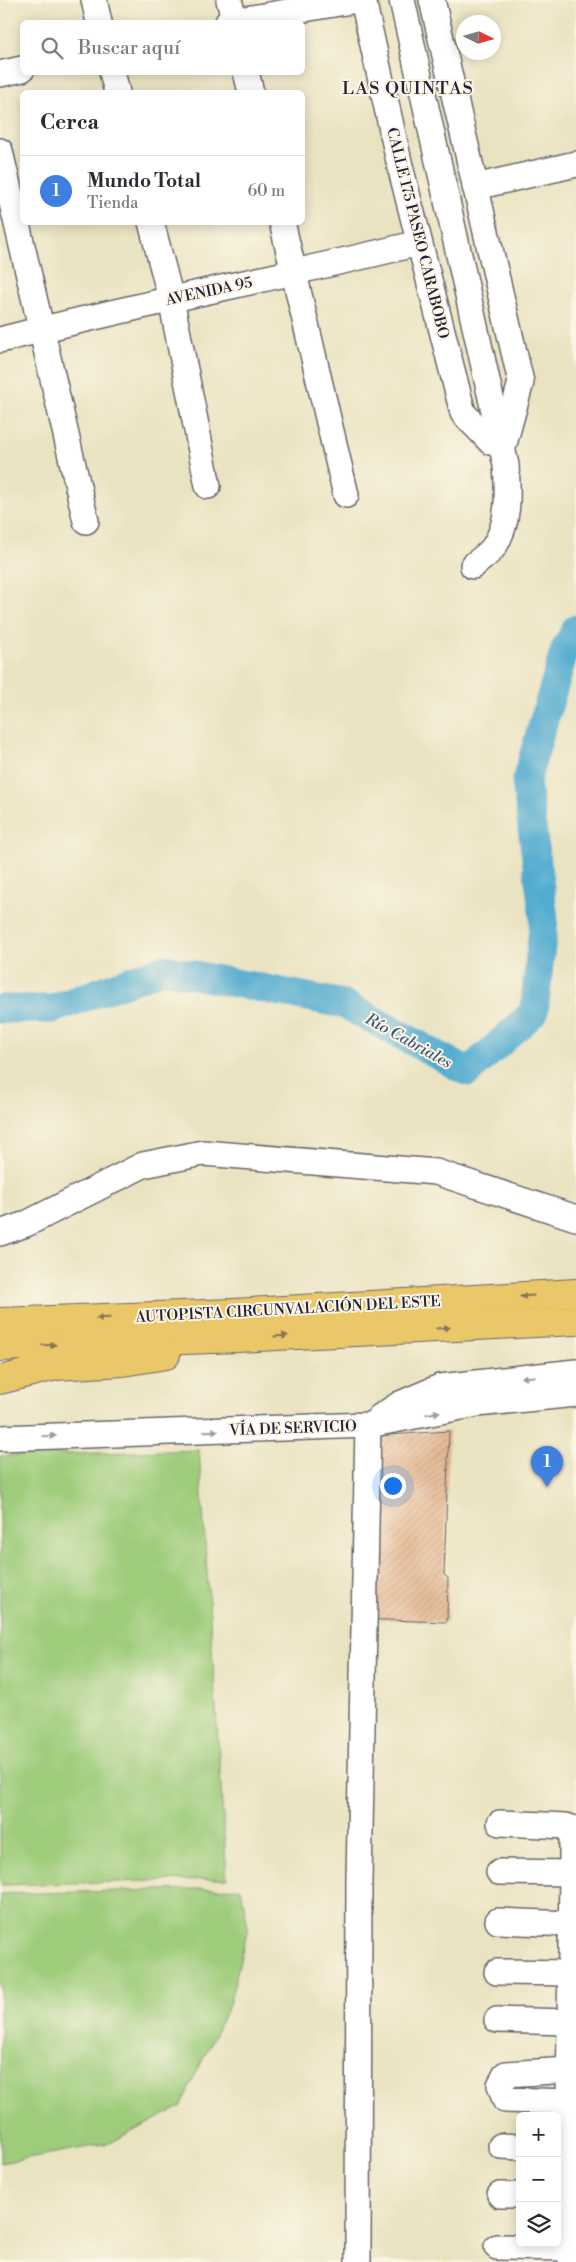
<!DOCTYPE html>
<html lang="es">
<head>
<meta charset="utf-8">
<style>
	:root { --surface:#fff; --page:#f2f2f3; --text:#2b2b33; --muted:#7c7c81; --line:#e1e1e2; --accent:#b5179e }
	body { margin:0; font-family:"Libre Bodoni",serif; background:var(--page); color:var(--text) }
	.controls { position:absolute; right:15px; bottom:15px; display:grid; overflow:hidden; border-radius:8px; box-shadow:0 2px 12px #0003 }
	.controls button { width:45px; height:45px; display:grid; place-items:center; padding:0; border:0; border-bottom:1px solid var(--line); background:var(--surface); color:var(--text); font:25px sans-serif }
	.compass { position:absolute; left:456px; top:15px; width:45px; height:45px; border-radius:50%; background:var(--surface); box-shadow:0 2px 12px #0003; rotate:95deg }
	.you { position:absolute; left:392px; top:1485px; width:18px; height:18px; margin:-12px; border:4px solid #fff; border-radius:50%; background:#1a73e8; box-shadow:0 0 0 8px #1a73e833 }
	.badge { display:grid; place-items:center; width:32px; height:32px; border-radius:50%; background:var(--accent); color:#fff; font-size:16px; font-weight:700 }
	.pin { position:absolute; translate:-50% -41px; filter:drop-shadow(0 1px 2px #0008) }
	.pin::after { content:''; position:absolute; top:26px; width:18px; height:15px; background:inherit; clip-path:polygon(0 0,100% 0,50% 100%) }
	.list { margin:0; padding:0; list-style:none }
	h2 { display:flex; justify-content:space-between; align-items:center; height:65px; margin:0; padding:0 20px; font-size:21px }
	h2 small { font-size:16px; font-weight:400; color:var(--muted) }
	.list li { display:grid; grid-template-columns:32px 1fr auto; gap:15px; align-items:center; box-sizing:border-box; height:70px; padding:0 20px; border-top:1px solid var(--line) }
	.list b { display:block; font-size:19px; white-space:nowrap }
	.list p { margin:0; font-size:16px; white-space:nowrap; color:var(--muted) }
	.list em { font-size:16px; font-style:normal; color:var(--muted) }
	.icon { flex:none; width:28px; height:28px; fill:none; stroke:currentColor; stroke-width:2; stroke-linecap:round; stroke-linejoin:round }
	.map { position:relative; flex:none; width:576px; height:2262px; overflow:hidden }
	.search { position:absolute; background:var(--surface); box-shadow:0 2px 12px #0003; left:20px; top:20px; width:285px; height:55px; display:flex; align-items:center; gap:12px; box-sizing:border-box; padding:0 18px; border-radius:8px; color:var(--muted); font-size:19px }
	.panel { position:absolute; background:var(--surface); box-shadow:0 2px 12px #0003; left:20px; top:90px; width:285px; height:135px; border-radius:8px }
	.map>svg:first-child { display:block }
</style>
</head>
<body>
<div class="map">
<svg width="576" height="2262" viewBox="0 0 576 2262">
	<defs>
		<pattern id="building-hatch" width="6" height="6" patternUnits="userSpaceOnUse" patternTransform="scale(1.25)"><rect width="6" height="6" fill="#e5b892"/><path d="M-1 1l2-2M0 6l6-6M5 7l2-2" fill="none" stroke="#c49e7f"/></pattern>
	</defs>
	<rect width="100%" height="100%" fill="#fcf5e5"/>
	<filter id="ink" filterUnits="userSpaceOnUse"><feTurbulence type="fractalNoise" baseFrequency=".02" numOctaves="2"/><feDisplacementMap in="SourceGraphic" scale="10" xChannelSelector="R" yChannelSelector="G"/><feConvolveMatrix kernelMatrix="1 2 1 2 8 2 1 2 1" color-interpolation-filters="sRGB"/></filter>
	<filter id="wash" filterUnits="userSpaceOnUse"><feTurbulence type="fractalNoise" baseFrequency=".0096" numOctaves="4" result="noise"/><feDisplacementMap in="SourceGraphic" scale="20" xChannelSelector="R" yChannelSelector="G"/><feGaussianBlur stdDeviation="1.12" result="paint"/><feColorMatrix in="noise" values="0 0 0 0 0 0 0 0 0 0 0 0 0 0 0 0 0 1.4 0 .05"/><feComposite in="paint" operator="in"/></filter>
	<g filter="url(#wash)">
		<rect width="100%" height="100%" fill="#eae3c1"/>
		<g fill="#9ecc7a" stroke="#60775a">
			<polygon points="199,1450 227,1879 0,1885 0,1456"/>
			<polygon points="241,1888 248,1928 229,2005 180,2107 110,2143 0,2163 0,1894"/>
		</g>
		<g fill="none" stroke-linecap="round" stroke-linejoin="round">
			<polyline stroke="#52acd0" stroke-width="29" points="0,1009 52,1009 163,969 344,1004 468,1072 534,1012 544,919 526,781 565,649 576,629"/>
		</g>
		<g id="blocks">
			<polygon fill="url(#building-hatch)" points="449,1431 444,1575 448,1578 447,1622 359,1619 374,1436"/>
		</g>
	</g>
	<g filter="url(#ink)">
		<use href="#blocks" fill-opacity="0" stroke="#68666a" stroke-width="1"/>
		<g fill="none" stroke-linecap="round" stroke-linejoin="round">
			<defs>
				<g id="minor">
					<polyline points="94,0 99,22"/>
					<polyline points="229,0 235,22"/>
					<polyline points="363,0 400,166 463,413 491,442 503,446"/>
					<path d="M402,0L506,465C508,493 510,524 493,548C488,555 479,560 473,566"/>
					<polyline points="432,0 521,382 504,444"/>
					<polyline points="228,22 357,0"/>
					<polyline points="112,72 117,92"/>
					<polyline points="246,72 251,92"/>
					<polyline points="0,74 22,69"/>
					<polyline points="0,151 86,521"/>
					<polyline points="475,187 576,164"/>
					<polyline points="151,222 171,299 208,486"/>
					<polyline points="282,222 346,495"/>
					<path d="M0,340C139,304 280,277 419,243"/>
					<polyline points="0,1233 26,1224 143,1165 203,1153 436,1172 576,1218"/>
					<polyline points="380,1417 400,1404 440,1387 576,1372"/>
					<polyline points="0,1438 368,1425 477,1404 576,1394"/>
					<polyline points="499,1872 572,1873 572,1828 566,1826 500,1823"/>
					<polyline points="498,1921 571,1924"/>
					<polyline points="497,1972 571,1973"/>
					<polyline points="497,2020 570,2022"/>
					<polyline points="569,2102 505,2100 500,2085 506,2074 569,2070"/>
					<polyline points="501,2146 520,2147"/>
					<polyline points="500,2195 520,2195"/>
					<polyline points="497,2247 570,2248"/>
					<polyline points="358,2262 359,1880 368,1425"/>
					<polyline points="571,2262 569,2102 572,1873 576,1873"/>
				</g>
				<g id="highway">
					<polyline points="0,1322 233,1313 576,1293"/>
					<polyline points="0,1347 238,1338 576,1321"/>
					<polyline points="0,1380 56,1366 123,1362 166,1355"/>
				</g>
			</defs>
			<use href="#minor" stroke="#68666a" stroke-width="28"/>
			<use href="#highway" stroke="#68666a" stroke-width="30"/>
			<use href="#minor" stroke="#fff" stroke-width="25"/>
			<use href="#highway" stroke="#eac769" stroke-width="28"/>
		</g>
		<defs><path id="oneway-solid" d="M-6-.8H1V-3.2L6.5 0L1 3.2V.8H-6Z" transform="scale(1.25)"/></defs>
		<g fill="#867452">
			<use href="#oneway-solid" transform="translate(527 1296) rotate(177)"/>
			<use href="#oneway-solid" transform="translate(103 1318) rotate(178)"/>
			<use href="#oneway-solid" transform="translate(443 1328) rotate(-3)"/>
			<use href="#oneway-solid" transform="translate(281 1336) rotate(-3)"/>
			<use href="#oneway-solid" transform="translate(49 1345) rotate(-2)"/>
		</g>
		<g fill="#9c9ca7">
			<use href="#oneway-solid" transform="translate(528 1377) rotate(174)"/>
			<use href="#oneway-solid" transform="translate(433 1413) rotate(-11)"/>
			<use href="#oneway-solid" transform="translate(211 1431) rotate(-2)"/>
			<use href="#oneway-solid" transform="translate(49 1436) rotate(-2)"/>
		</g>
	</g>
	<g text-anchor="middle" stroke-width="4" stroke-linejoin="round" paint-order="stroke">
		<g font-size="15" fill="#22223b" stroke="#fcf5e5">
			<text transform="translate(418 233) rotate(76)" y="5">CALLE 175 PASEO CARABOBO</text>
			<text transform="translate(209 291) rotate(-12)" y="5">AVENIDA 95</text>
			<text transform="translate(288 1309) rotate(-3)" y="5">AUTOPISTA CIRCUNVALACIÓN DEL ESTE</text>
			<text transform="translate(293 1428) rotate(-2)" y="5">VÍA DE SERVICIO</text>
		</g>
		<g font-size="16" font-style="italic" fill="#355977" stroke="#fcf5e5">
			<text transform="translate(409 1040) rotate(29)" y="6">Río Cabriales</text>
		</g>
		<g font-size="18" letter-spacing="1" fill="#22223b" stroke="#fcf5e5">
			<text x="408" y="94">LAS QUINTAS</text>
		</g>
	</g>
</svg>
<div class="controls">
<button>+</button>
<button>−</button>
<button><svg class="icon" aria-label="layers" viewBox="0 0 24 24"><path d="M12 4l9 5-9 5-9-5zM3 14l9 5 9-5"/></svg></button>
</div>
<svg class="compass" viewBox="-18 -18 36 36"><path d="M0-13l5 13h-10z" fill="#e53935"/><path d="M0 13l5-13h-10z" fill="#7c7c81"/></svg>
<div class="you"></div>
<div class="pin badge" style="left:547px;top:1487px;background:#3f7fe0">1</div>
<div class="search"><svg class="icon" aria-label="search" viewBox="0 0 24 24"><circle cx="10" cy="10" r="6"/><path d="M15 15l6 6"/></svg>Buscar aquí</div>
<section class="panel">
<h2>Cerca<small></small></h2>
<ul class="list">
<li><span class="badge" style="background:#3f7fe0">1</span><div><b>Mundo Total</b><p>Tienda</p></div><em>60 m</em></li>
</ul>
</section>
</div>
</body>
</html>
